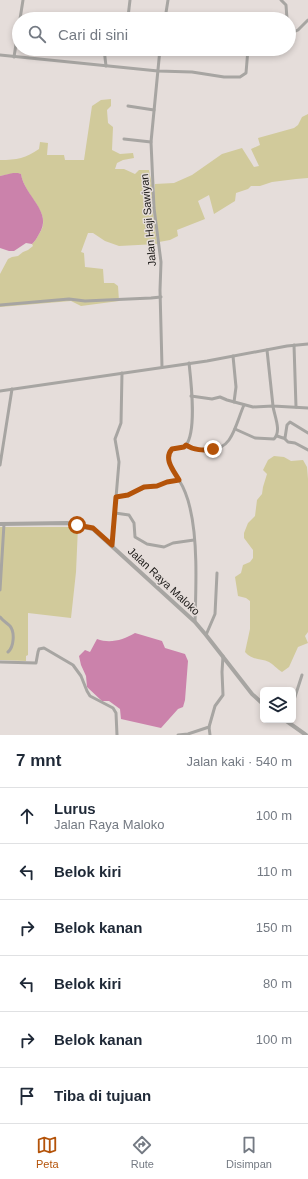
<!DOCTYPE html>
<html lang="id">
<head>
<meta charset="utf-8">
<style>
	:root { --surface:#fff; --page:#f2f2f3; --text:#1f2937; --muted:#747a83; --line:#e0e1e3; --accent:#b45309 }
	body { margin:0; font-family:Helvetica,sans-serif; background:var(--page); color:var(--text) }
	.controls { position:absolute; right:12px; bottom:12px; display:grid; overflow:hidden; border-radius:6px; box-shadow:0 2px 6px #0003 }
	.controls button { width:36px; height:36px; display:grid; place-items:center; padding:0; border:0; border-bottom:1px solid var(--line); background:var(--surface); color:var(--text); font:20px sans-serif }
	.stop { position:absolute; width:12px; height:12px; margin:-9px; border:3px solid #b45309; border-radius:50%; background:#fff }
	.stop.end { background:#b45309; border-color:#fff; box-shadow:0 1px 4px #0008 }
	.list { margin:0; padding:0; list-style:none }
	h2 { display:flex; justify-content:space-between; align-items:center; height:52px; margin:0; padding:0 16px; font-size:17px }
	h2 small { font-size:13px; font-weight:400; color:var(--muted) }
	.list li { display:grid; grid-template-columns:26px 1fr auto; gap:12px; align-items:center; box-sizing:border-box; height:56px; padding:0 16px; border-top:1px solid var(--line) }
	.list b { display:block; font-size:15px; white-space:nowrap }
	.list p { margin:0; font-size:13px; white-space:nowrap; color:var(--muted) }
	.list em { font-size:13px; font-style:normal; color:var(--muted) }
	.icon { flex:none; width:22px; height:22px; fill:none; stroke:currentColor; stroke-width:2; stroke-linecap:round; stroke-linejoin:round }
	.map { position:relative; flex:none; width:308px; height:735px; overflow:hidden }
	.search { position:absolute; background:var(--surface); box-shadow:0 2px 6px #0003; left:12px; right:12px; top:12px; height:44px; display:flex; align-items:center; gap:10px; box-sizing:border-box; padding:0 14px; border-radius:22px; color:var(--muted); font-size:15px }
	.sheet { height:388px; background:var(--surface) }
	nav { display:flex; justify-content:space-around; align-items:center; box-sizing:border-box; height:56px; border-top:1px solid var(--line); background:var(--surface); font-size:11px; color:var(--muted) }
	nav a { display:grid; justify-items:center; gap:2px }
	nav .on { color:var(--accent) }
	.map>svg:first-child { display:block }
</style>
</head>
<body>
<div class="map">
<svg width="308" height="735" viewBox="0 0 308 735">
	<rect width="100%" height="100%" fill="#e5ddda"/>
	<g fill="#d1ca9b">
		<path d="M111,99V106L107,110L108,123L113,127L112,150L120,154L133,153L134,158L123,160L117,163L115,169H124L135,174L139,170H149L152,185V205L157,244L119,246L105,241L93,233H88L81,252L84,253L85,267L103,269L104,283H114L118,286L119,301L81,306L71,301L0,307V274L8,259L12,257L18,256L23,252L28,250L33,246L32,244C35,241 37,238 39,234C54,213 24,196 21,174L16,173L0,176V160C17,160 26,158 39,149L40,142L48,143L47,155H64L65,160H84L92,106L101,100Z"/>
		<polygon points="308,114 308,178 296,179 272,182 260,186 251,186 248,189 236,193 235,201 214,214 209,195 198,201 205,219 177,230 178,236 170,240 159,242 154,204 155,184 174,183 192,175 222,154 242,148 254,167 259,166 251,149 260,145 258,138 294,128 298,125 302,117"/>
		<path d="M274,456L284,457L291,461L303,460L307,467L308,479V632L305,636L308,643L298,647L289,667L282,672C277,669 273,664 269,662C261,658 253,661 245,652L250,629V601L246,598L238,596L235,577L241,573L243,565L250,562L253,558V550L244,538V533L248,523L255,516L257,500L262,494L263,487L267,474L263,470L268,460Z"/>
		<polygon points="0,527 78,527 76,572 71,618 28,613 28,655 26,656 26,661 0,660"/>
	</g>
	<g fill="#cb82ab">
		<path d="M13,173H18L21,174C24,196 54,212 39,234C37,238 35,241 32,244L26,243L14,251H9L0,248V176Z"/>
		<path d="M135,633L162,641L165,648L185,654L188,661L185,700L183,707L178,709L161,728L121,719L120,709L109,701H102L87,687L86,676L81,665L79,656L85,650L90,652L97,639C110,644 123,640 135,633Z"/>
	</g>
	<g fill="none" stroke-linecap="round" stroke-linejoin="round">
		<g stroke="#a7a5a2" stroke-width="3">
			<polyline points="281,0 286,5 287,19"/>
			<polyline points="20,19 23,0"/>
			<polyline points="123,19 128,17 130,0"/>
			<polyline points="165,19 168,0"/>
			<polyline points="289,34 298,30 308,20"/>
			<polyline points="104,49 106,66"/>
			<polyline points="160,49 151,142 154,208 161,262 160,290 162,367"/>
			<polyline points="0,55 158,71 192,72 224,77 240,77 246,73 248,49"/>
			<polyline points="14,57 19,25"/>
			<polyline points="128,106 154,110"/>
			<polyline points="124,139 151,142"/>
			<polyline points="0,305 69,299 85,301 151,298 161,297"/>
			<polyline points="294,345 296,407"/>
			<polyline points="267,350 273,406 308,408"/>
			<polyline points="233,356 236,387 234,402"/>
			<path d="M189,363C191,381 197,431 186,445C180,449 170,446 169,455C167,464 175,472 179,480C184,488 188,499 190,508C198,541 196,588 195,622"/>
			<polyline points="0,391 207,361 287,346 308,344"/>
			<path d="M191,396L212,399L220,397L227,400L253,407L273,406C274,415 282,431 274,439L255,438L235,429"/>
			<polyline points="277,436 283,438 285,438 287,425 290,422 308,433"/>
			<polyline points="284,438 288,442 295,443 308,450"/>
			<path d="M186,445C198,452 220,453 229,440C236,430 239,416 244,405"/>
			<polyline points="0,465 12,389"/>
			<polyline points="116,497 127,495 146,487 157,486 167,482 179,480"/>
			<polyline points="115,513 129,515 134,523 135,537 147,544 164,547 173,543 194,540"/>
			<polyline points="112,545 119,462 115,439 121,423 122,373"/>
			<polyline points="0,590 4,524"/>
			<path d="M0,617C3,621 7,623 10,626C15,632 14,647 8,652"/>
			<polyline points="206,635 215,614 217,573"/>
			<polyline points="0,662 36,663 38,652 39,649 44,648 73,665 81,676 87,691 90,696 113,708 116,713 117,735"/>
			<polyline points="293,703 302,675"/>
			<polyline points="209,727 210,735"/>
			<polyline points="178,735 188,734 209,727 215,706 223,695 222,672 223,656"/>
		</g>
		<g stroke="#a7a5a2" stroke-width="4">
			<polyline points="0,524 67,523 93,529 195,622 206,635 252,694 263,704"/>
			<polyline points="285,720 306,735"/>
		</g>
	</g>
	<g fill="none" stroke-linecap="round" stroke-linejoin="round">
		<path stroke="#b45309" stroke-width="5" d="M77,525L93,528L112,545L116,497L128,495L144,487L157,486L167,482L179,480C174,471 163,459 172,449L184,447L186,445C193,450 204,451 213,449"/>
	</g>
	<g text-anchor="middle" stroke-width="3" stroke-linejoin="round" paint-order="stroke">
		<g font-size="11" fill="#1b1917" stroke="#e5ddda">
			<text transform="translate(148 220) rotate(-95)" y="4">Jalan Haji Sawiyan</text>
			<text transform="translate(164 581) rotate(43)" y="4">Jalan Raya Maloko</text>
		</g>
	</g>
</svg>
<div class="controls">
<button><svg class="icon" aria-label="layers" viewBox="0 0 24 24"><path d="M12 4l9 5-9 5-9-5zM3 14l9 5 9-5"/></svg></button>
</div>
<div class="stop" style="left:77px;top:525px"></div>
<div class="stop end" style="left:213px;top:449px"></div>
<div class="search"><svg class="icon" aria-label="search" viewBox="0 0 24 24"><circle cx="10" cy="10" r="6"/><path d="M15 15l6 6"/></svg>Cari di sini</div>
</div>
<section class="sheet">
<h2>7 mnt<small>Jalan kaki · 540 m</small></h2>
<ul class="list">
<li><svg class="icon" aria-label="ahead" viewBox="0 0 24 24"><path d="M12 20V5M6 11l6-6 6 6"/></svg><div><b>Lurus</b><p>Jalan Raya Maloko</p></div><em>100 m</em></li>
<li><svg class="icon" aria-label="left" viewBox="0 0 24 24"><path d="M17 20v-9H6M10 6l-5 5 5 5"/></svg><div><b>Belok kiri</b></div><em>110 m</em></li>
<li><svg class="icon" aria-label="right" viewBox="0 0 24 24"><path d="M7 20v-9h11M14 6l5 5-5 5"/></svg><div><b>Belok kanan</b></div><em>150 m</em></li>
<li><svg class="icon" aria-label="left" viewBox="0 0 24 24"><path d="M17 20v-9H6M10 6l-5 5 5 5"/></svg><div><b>Belok kiri</b></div><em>80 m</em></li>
<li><svg class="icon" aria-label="right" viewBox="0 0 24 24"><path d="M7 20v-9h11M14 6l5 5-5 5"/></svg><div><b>Belok kanan</b></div><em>100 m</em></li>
<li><svg class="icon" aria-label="arrive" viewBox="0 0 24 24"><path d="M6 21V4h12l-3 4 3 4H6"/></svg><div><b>Tiba di tujuan</b></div></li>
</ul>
</section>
<nav>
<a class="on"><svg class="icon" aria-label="map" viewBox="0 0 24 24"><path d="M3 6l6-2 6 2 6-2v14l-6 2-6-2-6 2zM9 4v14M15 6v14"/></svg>Peta</a>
<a><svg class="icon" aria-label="directions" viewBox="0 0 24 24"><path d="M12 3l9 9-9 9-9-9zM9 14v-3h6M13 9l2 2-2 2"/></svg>Rute</a>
<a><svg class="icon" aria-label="saved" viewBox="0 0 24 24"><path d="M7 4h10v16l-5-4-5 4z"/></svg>Disimpan</a>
</nav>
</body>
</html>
